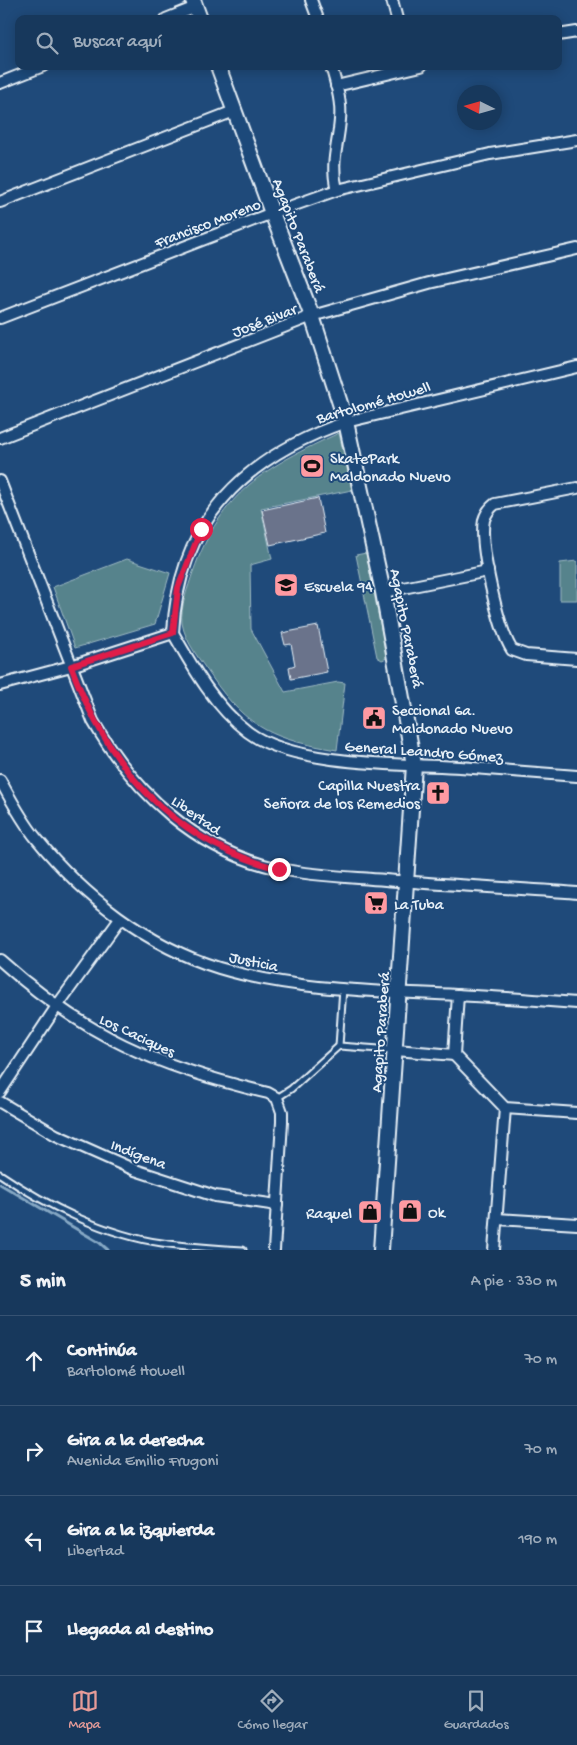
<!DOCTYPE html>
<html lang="es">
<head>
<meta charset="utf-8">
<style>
	:root { --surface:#17385c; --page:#203f62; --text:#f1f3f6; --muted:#9eacbb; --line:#365272; --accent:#e69b98 }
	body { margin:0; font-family:"Gochi Hand",sans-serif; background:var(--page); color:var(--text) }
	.compass { position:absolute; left:457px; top:85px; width:45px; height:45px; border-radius:50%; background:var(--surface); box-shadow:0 2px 12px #0003; rotate:275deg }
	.stop { position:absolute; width:15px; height:15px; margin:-11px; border:4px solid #e11d48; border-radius:50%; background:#fff }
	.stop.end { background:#e11d48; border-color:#fff; box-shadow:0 1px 5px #0008 }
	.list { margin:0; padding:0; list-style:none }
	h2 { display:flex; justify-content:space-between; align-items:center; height:65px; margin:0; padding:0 20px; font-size:21px }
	h2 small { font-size:16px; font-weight:400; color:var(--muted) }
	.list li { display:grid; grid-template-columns:32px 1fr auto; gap:15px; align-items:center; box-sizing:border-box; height:90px; padding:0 20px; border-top:1px solid var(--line) }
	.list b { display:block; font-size:19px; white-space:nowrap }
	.list p { margin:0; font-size:16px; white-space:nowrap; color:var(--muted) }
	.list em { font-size:16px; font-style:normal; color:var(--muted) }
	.icon { flex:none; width:28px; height:28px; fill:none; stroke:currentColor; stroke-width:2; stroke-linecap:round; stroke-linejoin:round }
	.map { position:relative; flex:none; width:577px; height:1250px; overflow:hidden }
	.search { position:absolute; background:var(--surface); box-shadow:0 2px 12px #0003; left:15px; right:15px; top:15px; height:55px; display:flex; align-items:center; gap:12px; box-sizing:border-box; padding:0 18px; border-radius:10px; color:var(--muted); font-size:19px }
	.sheet { height:425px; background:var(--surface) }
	nav { display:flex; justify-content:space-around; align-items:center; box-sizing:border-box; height:70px; border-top:1px solid var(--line); background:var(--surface); font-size:14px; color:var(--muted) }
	nav a { display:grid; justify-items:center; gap:2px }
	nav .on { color:var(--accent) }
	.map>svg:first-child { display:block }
</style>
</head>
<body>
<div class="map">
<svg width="577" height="1250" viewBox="0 0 577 1250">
	<rect width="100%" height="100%" fill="#1f4a7a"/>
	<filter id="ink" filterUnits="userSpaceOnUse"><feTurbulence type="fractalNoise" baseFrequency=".02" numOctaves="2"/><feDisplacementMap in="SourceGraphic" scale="10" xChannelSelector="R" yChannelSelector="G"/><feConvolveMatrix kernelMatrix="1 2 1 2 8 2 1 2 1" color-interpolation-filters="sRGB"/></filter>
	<g filter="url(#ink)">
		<g fill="#56838c" stroke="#9fbac2">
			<path d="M339,433L352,490L261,508L272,559L250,565L251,629L285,692L338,682L345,683L337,750C276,740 248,730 211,676C201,661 185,642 182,623C180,606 188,588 193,572C222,491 265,467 339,433Z"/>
			<polygon points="366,553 387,658 382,660 377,657 356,555"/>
			<polygon points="127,559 170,573 155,624 75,648 53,587"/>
			<polygon points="577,561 577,600 560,600 560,563"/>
		</g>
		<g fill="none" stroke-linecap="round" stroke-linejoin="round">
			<polyline stroke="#87a9c5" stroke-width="3" points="0,1184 100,1243 108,1250"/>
		</g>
		<g fill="#6a738b" stroke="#e8f1f8">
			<polygon points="318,498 325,533 270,545 262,510"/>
			<polygon points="318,626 327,672 291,679 289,667 295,665 291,644 285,645 282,633"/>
		</g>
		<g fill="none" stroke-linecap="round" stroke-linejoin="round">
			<defs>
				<g id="lane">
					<polyline points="339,1046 393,1050"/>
					<polyline points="277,1098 291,1089 339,1046 343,988"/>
					<path d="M0,1174C47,1206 106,1235 162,1243C189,1247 216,1248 243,1250"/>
				</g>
				<g id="street">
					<polyline points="311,0 318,19"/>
					<polyline points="392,0 397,19"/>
					<polyline points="166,19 196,7"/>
					<polyline points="558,35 577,32"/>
					<path d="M331,66C336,84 342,102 340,120C338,147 330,163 337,190"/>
					<polyline points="0,83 43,66"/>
					<polyline points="336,86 421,66"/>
					<polyline points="0,202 234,111"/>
					<polyline points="0,318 272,213 337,190 490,154 577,140"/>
					<polyline points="0,438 312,316 429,283 577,249"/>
					<path d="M0,481L93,721C134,792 197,852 280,869C314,876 350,877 385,880C449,885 513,888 577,893"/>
					<path d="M577,488L495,504C490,508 486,513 484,520C479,545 498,628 512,650L526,655L577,659"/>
					<polyline points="383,592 488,571"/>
					<path d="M173,633C178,521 244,457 346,422L577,367"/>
					<path d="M173,633C193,668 215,707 248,732C293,766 404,764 460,767C499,770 538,773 577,776"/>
					<polyline points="0,685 71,666 173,633"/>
					<path d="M0,780C11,800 22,821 36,838C83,896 147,946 219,968C295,991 378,991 456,995C496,997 537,1000 577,1003"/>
					<path d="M0,960C84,1036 158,1067 268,1093L277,1098L282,1112V1122L274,1250"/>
					<polyline points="458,995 454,1055 505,1108 577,1113"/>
					<polyline points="396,1050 454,1055"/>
					<polyline points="0,1092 57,1006 120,919"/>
					<polyline points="0,1102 56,1135 135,1170 215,1196 277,1205"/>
					<polyline points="497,1219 577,1224"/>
					<polyline points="494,1250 505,1108"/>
				</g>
				<g id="secondary">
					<polyline points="193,0 200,19"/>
					<polyline points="218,66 272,213 312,316 346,422 383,592 414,765 381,1250"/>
				</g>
			</defs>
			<use href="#lane" stroke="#e8f1f8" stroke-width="9"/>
			<use href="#street" stroke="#e8f1f8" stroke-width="14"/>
			<use href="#secondary" stroke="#e8f1f8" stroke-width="18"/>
			<use href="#lane" stroke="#1f4a7a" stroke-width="5"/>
			<use href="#street" stroke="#1f4a7a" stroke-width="10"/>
			<use href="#secondary" stroke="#1f4a7a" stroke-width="14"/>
		</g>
	</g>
	<g fill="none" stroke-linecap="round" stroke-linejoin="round" filter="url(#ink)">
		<path stroke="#e11d48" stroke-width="6" d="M201,529L178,588L173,633L71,666C108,767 171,841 279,869"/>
	</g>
	<defs>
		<symbol id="stadium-square" viewBox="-11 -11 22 22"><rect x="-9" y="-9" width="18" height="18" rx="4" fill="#ff9aa2" stroke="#1f4a7a"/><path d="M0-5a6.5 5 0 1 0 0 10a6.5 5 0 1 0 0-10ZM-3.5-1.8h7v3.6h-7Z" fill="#111"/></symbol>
		<symbol id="school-square" viewBox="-11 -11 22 22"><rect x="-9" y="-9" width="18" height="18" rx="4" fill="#ff9aa2" stroke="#1f4a7a"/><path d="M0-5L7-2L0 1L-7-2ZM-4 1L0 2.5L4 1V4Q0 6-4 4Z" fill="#111"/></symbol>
		<symbol id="civic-square" viewBox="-11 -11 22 22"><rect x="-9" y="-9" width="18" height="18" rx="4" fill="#ff9aa2" stroke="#1f4a7a"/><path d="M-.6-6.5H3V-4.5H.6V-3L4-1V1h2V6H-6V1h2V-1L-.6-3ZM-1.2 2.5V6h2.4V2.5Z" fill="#111"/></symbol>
		<symbol id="church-square" viewBox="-11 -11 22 22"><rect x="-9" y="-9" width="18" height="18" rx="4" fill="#ff9aa2" stroke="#1f4a7a"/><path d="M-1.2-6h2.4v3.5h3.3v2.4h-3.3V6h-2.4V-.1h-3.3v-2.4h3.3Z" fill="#111"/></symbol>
		<symbol id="supermarket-square" viewBox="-11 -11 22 22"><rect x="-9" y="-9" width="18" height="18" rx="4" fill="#ff9aa2" stroke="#1f4a7a"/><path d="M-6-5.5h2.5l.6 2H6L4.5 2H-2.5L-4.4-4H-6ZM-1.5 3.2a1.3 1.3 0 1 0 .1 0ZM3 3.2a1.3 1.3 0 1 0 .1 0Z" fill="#111"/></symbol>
		<symbol id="shop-square" viewBox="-11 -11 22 22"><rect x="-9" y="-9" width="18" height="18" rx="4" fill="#ff9aa2" stroke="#1f4a7a"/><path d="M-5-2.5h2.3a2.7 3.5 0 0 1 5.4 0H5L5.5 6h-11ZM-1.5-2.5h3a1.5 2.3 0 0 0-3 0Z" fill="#111"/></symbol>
	</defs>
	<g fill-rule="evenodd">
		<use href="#stadium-square" x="298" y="452" width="28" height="28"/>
		<use href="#school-square" x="272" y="571" width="28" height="28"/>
		<use href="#civic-square" x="360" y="704" width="28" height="28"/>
		<use href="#church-square" x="424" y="779" width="28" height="28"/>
		<use href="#supermarket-square" x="362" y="889" width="28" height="28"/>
		<use href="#shop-square" x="396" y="1197" width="28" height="28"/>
		<use href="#shop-square" x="356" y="1198" width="28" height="28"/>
	</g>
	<g text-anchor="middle" stroke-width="4" stroke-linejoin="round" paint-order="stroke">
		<g font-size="16" fill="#e8f1f8" stroke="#1f4a7a">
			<text transform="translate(207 222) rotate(-21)" y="6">Francisco Moreno</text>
			<text transform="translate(300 235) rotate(69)" y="6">Agapito Paraberá</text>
			<text transform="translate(264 319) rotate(-21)" y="6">José Bivar</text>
			<text transform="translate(373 401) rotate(-16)" y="6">Bartolomé Howell</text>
			<text transform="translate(408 628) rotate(79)" y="6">Agapito Paraberá</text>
			<text transform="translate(424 750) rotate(4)" y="6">General Leandro Gómez</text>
			<text transform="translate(197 814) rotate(35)" y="6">Libertad</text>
			<text transform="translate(254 960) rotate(12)" y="6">Justicia</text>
			<text transform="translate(379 1032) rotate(-86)" y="6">Agapito Paraberá</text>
			<text transform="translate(138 1034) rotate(25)" y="6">Los Caciques</text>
			<text transform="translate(139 1153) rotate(21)" y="6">Indígena</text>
		</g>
		<g font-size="16" fill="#e8f1f8" stroke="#1f4a7a" text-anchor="start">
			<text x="330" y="463">SkatePark<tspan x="330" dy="18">Maldonado Nuevo</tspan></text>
			<text x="304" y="591">Escuela 94</text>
			<text x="392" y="715">Seccional 6a.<tspan x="392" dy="18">Maldonado Nuevo</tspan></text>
			<text x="420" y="790" text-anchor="end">Capilla Nuestra<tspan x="420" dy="18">Señora de los Remedios</tspan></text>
			<text x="394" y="909">La Tuba</text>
			<text x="428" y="1217">Ok</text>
			<text x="352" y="1218" text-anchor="end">Raquel</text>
		</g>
	</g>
</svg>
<svg class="compass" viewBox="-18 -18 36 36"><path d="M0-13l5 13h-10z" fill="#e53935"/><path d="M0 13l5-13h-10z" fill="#9eacbb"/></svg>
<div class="stop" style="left:201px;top:529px"></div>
<div class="stop end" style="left:279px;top:869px"></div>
<div class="search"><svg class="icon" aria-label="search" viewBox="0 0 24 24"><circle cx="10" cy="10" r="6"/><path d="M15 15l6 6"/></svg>Buscar aquí</div>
</div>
<section class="sheet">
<h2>5 min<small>A pie · 330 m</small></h2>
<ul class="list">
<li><svg class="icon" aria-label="ahead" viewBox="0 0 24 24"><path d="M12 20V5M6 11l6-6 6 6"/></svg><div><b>Continúa</b><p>Bartolomé Howell</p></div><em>70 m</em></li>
<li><svg class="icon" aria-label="right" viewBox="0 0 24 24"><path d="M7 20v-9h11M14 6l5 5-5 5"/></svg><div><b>Gira a la derecha</b><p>Avenida Emilio Frugoni</p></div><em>70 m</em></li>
<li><svg class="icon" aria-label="left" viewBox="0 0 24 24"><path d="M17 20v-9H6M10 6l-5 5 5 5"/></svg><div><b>Gira a la izquierda</b><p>Libertad</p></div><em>190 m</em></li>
<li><svg class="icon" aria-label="arrive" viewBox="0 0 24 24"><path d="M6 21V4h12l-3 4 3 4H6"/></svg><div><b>Llegada al destino</b></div></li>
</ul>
</section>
<nav>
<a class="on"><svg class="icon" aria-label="map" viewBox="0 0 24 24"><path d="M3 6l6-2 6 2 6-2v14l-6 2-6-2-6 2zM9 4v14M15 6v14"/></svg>Mapa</a>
<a><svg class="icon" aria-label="directions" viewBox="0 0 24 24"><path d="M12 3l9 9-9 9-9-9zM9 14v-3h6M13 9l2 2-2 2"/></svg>Cómo llegar</a>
<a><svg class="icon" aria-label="saved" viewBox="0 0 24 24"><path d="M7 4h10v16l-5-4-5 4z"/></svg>Guardados</a>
</nav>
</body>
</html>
